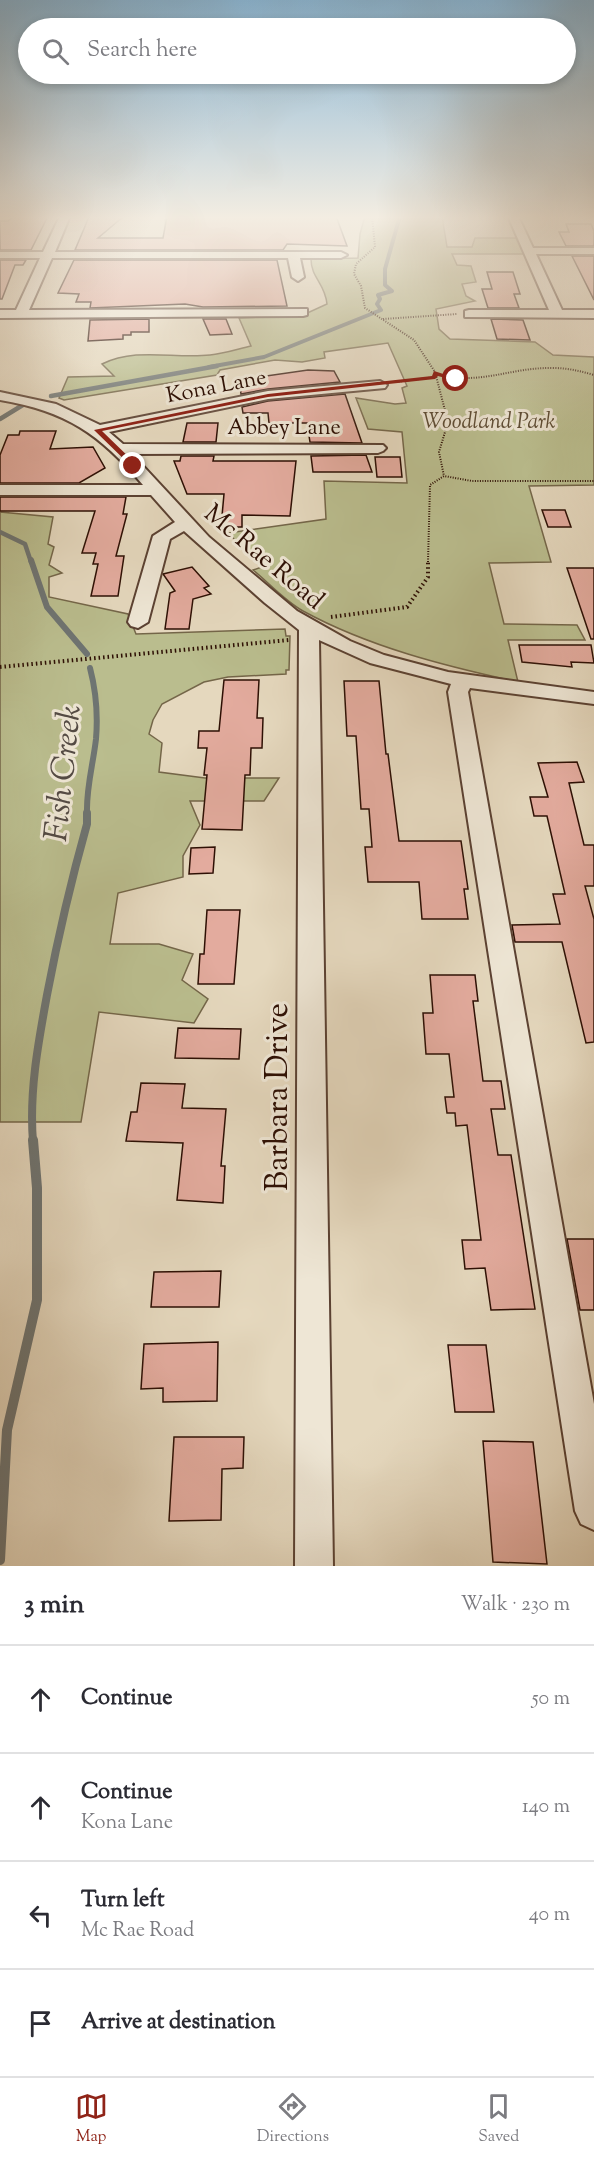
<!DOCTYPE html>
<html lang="en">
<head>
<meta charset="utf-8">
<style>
	:root { --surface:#fff; --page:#f2f2f3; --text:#2b2b33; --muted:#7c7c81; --line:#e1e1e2; --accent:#8f2418 }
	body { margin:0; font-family:"Sorts Mill Goudy",serif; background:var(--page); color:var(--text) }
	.stop { position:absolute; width:18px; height:18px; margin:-14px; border:4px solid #8f2418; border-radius:50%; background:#fff }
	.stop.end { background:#8f2418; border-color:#fff; box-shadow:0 2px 6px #0008 }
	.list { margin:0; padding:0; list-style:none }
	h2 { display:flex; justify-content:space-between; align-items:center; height:78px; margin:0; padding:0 24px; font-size:26px }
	h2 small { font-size:20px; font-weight:400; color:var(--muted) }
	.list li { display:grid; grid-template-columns:39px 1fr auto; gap:18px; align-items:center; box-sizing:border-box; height:108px; padding:0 24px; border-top:2px solid var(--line) }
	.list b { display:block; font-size:22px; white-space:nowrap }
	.list p { margin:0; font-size:20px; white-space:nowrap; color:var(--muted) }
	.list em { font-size:20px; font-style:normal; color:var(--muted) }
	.icon { flex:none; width:33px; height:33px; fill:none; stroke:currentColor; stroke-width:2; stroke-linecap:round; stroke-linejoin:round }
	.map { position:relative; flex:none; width:594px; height:1566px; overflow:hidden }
	.search { position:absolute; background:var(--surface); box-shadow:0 3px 9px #0003; left:18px; right:18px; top:18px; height:66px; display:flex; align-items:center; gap:15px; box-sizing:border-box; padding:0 21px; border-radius:33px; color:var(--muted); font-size:22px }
	.sheet { height:510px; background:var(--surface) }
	nav { display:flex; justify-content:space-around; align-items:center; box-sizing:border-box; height:84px; border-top:2px solid var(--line); background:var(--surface); font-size:16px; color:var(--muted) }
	nav a { display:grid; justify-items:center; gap:3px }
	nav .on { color:var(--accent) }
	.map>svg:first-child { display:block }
</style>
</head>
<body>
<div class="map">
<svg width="594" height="1566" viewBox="0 0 594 1566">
	<rect width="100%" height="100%" fill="#e5d8be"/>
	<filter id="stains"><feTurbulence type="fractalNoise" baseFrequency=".00333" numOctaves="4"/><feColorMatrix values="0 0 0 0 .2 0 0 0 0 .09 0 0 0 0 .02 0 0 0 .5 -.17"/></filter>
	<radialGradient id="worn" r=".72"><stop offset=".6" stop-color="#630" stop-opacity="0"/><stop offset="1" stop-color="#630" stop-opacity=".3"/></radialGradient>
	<g fill="#babd8e" stroke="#746649" stroke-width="1.5">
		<path d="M365,216H442L447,247H472L475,238H517L528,254H452L457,265L471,266L476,282L462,284L466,296L475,301L436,309L439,329L450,339L535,342L553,355L594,357V485L529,486L551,562L489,563L504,624L577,625L585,640H508L518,682C445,666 369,647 303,611C285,601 269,583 253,570L262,567L228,533L326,519L324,481L407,483L402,432L368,429L356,398L395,404L406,403L402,388L407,386L388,343L324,352L325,358L302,362L275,360L220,370L217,375L64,400L59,398L68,377L114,376L102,364C137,347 173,359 210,355C223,354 238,349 251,346L239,318L303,315L327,304C325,283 311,278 311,259L358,258L360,234Z"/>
		<polygon points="0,512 53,517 48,544 54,547 49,565 62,573 49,577 49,597 128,614 136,634 285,629 286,636 290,636 289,670 286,670 286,674 228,677 204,682 162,704 153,720 149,734 162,743 159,772 205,778 279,778 264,801 190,801 200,825 183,856 183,877 118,893 110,944 159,944 193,954 182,980 208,999 194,1023 99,1012 81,1122 0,1122"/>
	</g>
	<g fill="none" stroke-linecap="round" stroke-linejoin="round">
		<polyline stroke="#6e7472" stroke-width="4" points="209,367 264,357 381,310 377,304 380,299 378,295 392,291 385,285 385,269 400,216"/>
		<g stroke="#6e7472" stroke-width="4.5">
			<polyline points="51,396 217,366"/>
			<polyline points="0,419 31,400"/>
			<polyline points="0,532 25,544 31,562"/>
		</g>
		<g stroke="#6e7472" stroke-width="6">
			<polyline points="31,560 47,607 87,654"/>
			<path d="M87,814C86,788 93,765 96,739C98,715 96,691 90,668"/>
		</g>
		<path stroke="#6e7472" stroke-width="8" d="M33,1142C29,1092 38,1044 47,995C58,937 71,881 87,824V813"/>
		<polyline stroke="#6e7472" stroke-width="10" points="0,1560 7,1430 37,1300 37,1188 33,1140"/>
	</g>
	<g fill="#e3ab9e" stroke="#2d0f04" stroke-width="1.5">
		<polygon points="15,216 48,216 31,250 0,250 0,221 8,221"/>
		<polygon points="97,216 124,216 98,238 163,238 167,216 336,216 347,246 287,244 283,250 75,250 89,217"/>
		<polygon points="566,224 591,224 594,231 594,246 566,246 559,232 569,232"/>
		<polygon points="572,256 594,256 594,300"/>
		<polygon points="0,260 26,260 23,265 15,265 2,299 0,299"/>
		<polygon points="74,260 277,260 287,306 203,307 185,304 90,308 91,302 76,302 79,294 58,293"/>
		<polygon points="487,272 513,272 520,294 514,294 519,308 488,308 482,289 492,289"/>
		<polygon points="149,319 149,332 131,332 131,335 123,335 123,339 88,341 90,320"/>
		<polygon points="203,319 226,319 232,334 210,335"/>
		<polygon points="491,319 523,320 530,340 497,339"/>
		<polygon points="308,370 334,371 340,382 268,389 241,394 239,380"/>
		<polygon points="345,394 362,443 310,442 307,423 269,423 268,413 243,413 242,407 268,401"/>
		<polygon points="187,423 218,423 216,442 183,442"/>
		<polygon points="20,431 56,431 50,449 93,447 105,468 79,483 0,483 0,455 8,435 19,435"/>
		<polygon points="366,455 372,472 313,472 311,456"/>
		<polygon points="181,456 214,456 213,461 296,461 290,516 242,515 242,527 221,527 224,494 187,494 174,461 180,461"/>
		<polygon points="375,457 400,457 402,477 377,477"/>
		<polygon points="0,497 126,497 123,514 127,514 116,556 124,556 118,596 91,596 98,564 93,564 96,553 82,553 95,511 0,511"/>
		<polygon points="542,510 565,510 571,527 548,527"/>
		<polygon points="192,567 209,586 204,588 211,594 193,599 189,629 165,629 170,593 175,591 163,574"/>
		<polygon points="567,568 594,568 594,639 591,639"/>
		<polygon points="519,645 591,645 594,663 571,662 572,667 522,662"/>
		<polygon points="224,680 259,680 257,718 263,718 262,748 251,748 250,775 245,775 242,830 202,829 207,775 204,775 207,748 198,748 199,731 219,731"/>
		<polygon points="344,681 379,681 386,754 388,754 399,841 461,841 468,889 464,889 468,919 422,919 419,882 368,882 365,847 372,847 369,809 361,809 356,736 347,736"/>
		<polygon points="577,762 584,782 569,783 584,845 594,845 594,886 585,886 594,919 594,1042 586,1043 562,942 515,942 512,925 560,924 553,894 565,894 547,816 534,816 530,797 548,797 538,763"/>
		<polygon points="215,847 213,873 189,874 191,848"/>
		<polygon points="207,910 240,910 234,984 198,984 200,954 204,954"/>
		<polygon points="430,975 475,975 478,1001 473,1001 483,1081 501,1081 505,1109 491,1109 498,1155 511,1155 535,1309 491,1310 485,1268 465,1269 462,1240 481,1240 467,1125 456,1126 455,1113 447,1113 445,1097 454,1097 449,1054 426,1054 423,1013 433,1013"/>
		<polygon points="178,1028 241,1029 239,1059 175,1058"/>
		<polygon points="141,1083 185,1084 182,1108 226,1109 221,1166 225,1166 223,1203 177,1200 183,1143 126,1141 131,1112 137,1112"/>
		<polygon points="567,1239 594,1239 594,1310 580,1310"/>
		<polygon points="221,1271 219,1307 151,1307 154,1272"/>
		<polygon points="218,1342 217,1401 163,1402 163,1388 141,1389 144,1344"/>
		<polygon points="448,1345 486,1345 494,1412 455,1412"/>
		<polygon points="174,1437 244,1437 243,1468 222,1469 221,1520 169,1521"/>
		<polygon points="483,1441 533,1442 547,1564 493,1562"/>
	</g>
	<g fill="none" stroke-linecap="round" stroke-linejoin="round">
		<defs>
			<g id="minor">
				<polygon points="60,216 70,216 55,252 341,252 347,255 341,258 300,258 304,277 298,281 292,277 288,258 52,258 29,310 307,309 307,315 303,316 0,318 0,310 16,310 40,258 0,258 0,252 43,252"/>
				<polygon points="508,216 518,216 533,248 594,248 594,254 536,254 562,310 594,310 594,318 465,317 465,311 469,310 549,310"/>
				<path d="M380,381L387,385L385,388L268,399L109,432L123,444L383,445L386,448L383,451L378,453L132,454L209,537L297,611L350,641L384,655L448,672L594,692V704L470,688L468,692L594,1404V1530L581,1524L575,1511L448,692L451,684L370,663L319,640L333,1566H295L299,630L265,603L184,531L170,539L148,622L138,628L131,626L128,622L153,536L175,522L151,495H0V485H143C100,434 66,411 0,400V392L56,404L100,425L268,391Z"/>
			</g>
		</defs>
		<use href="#minor" stroke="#5b4132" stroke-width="4"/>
		<g stroke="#2d0f04" stroke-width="2" stroke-dasharray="1 1.5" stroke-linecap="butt">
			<polyline points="372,216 375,247 356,264 354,274 361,286 365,308 414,340 435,372 448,422 439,452 444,476"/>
			<polyline points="383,319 457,314"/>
			<path d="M434,373C479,387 509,367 553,368C568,368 580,371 594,375"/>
			<polyline points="396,382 435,377"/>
			<polyline points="428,562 430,485 444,476 472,481 594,481"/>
		</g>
		<g stroke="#2d0f04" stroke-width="4" stroke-dasharray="1.5 3" stroke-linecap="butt">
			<polyline points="331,617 407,607 428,577 428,560"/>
			<polyline points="0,667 289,640"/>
		</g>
		<use href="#minor" fill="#eee6d5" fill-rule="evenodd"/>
	</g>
	<linearGradient id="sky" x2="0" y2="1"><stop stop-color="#88b6d6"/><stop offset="0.5" stop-color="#f3ede2"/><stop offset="1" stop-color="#f3ede2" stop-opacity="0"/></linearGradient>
	<rect width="594" height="435" fill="url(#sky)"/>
	<polygon fill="#8f2418" points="434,371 459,379 456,381 438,376 435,379 268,397 102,431 136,464 133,468 94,430 268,394 432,376"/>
	<g text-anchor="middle" stroke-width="6" stroke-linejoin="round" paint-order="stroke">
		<g font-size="22" fill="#2d0f04" stroke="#eee6d5">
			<text transform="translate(216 385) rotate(-11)" y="8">Kona Lane</text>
			<text x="284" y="434">Abbey Lane</text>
		</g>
		<g font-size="22" font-style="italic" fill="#5e4c34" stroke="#eee6d5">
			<text x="489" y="428">Woodland Park</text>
		</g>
		<g font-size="26" fill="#2d0f04" stroke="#eee6d5">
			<text transform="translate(265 556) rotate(40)" y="9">Mc Rae Road</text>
		</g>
		<g font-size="32" fill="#2d0f04" stroke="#eee6d5">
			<text transform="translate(276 1097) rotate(-90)" y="11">Barbara Drive</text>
		</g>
		<g font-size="33" font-style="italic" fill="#534a44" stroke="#eee6d5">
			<text transform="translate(61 773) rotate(-84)" y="12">Fish Creek</text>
		</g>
	</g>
	<rect width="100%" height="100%" filter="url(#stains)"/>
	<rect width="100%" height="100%" fill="url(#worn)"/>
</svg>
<div class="stop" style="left:456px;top:379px"></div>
<div class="stop end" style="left:133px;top:466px"></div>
<div class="search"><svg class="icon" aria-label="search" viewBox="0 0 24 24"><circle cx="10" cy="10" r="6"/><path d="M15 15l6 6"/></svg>Search here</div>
</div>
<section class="sheet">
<h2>3 min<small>Walk · 230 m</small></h2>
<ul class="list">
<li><svg class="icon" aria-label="ahead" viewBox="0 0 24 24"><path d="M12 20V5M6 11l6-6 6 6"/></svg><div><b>Continue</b></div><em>50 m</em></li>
<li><svg class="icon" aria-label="ahead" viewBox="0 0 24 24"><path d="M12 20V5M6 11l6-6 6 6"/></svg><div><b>Continue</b><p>Kona Lane</p></div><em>140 m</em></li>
<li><svg class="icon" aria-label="left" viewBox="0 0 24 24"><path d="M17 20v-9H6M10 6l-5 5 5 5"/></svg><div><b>Turn left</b><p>Mc Rae Road</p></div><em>40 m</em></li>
<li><svg class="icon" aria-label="arrive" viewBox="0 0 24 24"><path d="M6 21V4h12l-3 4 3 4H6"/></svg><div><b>Arrive at destination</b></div></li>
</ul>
</section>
<nav>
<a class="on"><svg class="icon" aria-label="map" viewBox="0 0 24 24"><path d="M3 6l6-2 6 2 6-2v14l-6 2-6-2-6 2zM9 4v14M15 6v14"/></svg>Map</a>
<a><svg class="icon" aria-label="directions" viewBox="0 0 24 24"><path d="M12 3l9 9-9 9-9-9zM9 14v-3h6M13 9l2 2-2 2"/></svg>Directions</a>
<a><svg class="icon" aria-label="saved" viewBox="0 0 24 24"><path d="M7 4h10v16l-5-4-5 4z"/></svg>Saved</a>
</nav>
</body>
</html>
